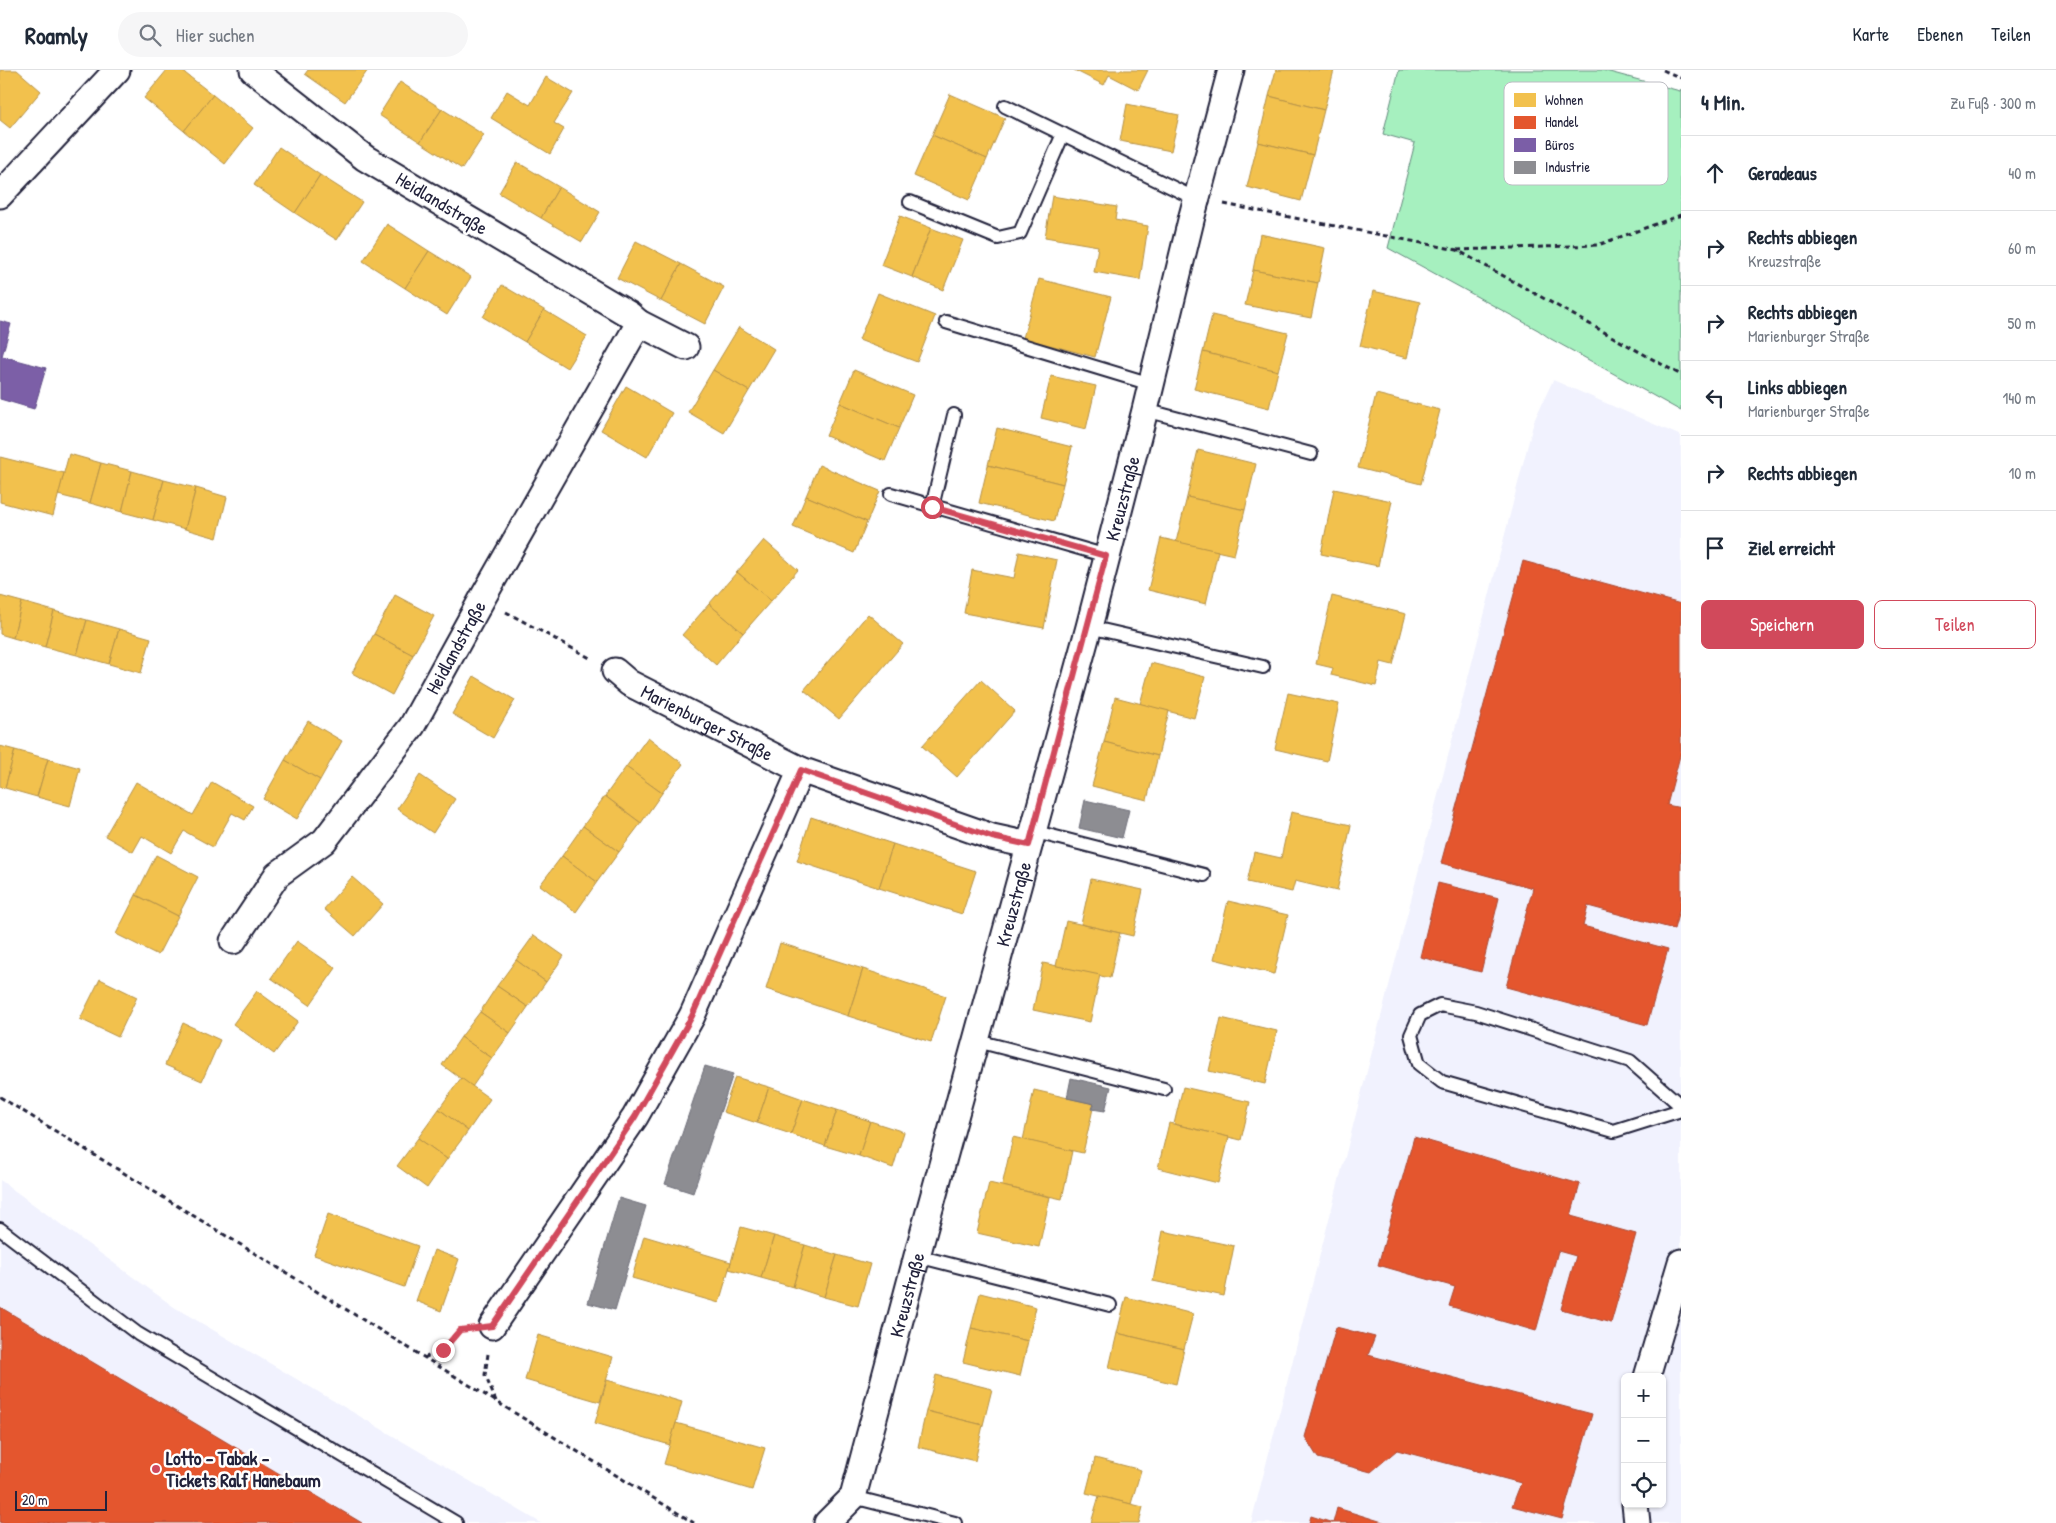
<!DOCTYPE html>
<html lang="de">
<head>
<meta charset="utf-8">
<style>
	:root { --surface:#fff; --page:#f6f6f7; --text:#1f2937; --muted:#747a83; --line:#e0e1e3; --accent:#d1495b }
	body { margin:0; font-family:"Patrick Hand",sans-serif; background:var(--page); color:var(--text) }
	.controls { position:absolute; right:15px; bottom:15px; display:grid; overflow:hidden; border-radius:8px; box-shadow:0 1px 4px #0004 }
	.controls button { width:45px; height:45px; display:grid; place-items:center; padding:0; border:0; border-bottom:1px solid var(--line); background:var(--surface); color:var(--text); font:25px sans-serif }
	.scale { position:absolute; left:15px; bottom:12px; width:92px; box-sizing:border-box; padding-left:5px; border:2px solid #22223b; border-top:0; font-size:14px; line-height:18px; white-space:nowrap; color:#22223b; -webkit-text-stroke:4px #fff; paint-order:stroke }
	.stop { position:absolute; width:15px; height:15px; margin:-11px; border:4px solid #d1495b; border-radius:50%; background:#fff }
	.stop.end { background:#d1495b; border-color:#fff; box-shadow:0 1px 5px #0008 }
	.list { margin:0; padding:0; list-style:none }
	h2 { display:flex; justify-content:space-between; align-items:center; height:65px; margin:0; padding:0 20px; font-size:21px }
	h2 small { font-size:16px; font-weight:400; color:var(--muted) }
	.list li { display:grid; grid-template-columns:32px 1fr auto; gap:15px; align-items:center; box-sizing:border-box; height:75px; padding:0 20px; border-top:1px solid var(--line) }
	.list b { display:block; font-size:19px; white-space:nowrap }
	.list p { margin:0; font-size:16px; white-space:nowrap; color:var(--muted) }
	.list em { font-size:16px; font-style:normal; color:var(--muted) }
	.actions { display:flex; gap:10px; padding:15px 20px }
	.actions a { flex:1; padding:11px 0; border:1px solid var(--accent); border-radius:8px; text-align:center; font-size:18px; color:var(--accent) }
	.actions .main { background:var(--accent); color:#fff }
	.icon { flex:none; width:28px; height:28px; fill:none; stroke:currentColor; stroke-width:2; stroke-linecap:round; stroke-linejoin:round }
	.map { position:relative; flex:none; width:1681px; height:1453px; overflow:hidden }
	header { display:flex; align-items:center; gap:30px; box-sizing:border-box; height:70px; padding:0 25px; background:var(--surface); border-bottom:1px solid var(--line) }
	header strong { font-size:24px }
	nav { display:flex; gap:28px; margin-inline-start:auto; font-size:18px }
	.search { width:350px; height:45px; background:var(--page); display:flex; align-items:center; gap:12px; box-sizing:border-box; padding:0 18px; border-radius:28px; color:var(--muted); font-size:19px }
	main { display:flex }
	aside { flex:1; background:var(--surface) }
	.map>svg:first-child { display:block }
</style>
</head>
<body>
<header>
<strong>Roamly</strong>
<div class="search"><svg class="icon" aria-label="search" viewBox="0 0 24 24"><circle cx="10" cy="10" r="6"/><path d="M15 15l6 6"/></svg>Hier suchen</div>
<nav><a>Karte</a><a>Ebenen</a><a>Teilen</a></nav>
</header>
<main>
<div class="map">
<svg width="1681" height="1453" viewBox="0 0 1681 1453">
	<rect width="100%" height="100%" fill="#fff"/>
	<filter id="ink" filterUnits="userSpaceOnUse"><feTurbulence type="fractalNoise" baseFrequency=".02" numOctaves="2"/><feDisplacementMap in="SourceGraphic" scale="10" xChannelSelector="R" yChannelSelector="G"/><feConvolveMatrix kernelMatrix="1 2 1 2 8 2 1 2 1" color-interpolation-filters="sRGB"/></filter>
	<g filter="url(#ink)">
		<g fill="#f1f2fe" fill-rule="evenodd">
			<path d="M1553,310L1681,366V1453H1251L1534,351ZM1625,1307H1662V1434H1625Z"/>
			<polygon points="0,1110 174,1237 541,1453 0,1453"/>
		</g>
		<polygon fill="#a6f0bf" stroke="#64897d" points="1399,0 1602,0 1680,21 1681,19 1681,341 1551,269 1538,260 1388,178 1415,73 1383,64"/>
		<g fill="#f2c14e" stroke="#b49148">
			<polygon points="0,0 17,0 41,21 10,58 0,50"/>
			<polygon points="167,0 181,0 213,25 184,61 144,28"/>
			<polygon points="308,0 368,0 345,32 305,4"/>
			<polygon points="1074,0 1148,0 1138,20 1109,5 1104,15"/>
			<polygon points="1276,0 1334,0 1324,40 1269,26"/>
			<polygon points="546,7 573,23 554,53 564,59 550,84 491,48 507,21 530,35"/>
			<polygon points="400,12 442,39 420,72 379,45"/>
			<polygon points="950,24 1005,48 987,89 932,65"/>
			<polygon points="213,25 253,58 225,94 184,61"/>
			<polygon points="1269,26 1324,40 1313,85 1258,72"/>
			<polygon points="1127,34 1179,45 1171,81 1120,71"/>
			<polygon points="442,39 484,65 462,99 420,72"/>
			<polygon points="932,65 987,89 969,130 914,106"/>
			<polygon points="1258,72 1313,85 1301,131 1247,117"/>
			<polygon points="279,77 320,105 295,143 254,115"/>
			<polygon points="517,92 559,117 541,148 499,123"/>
			<polygon points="320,105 362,132 337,170 295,143"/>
			<polygon points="559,117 600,142 582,172 541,148"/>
			<polygon points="1052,126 1117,137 1115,150 1148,156 1140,210 1094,202 1098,176 1045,167"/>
			<polygon points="900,146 931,158 912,207 881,195"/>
			<polygon points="387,154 429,181 405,218 363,191"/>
			<polygon points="931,158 963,170 943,220 912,207"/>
			<polygon points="1260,164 1325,178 1318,213 1253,200"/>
			<polygon points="636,171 681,194 661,231 617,208"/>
			<polygon points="429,181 471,207 447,245 405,218"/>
			<polygon points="681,194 724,217 705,254 661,231"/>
			<polygon points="1253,200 1318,213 1311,248 1245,235"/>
			<polygon points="1039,209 1111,227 1095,287 1023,268"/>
			<polygon points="502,215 544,240 525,272 483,247"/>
			<polygon points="1373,221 1420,232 1407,288 1360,276"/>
			<polygon points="878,223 935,246 917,292 859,270"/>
			<polygon points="544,240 587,266 567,298 525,272"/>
			<polygon points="1212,245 1288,263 1278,301 1203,282"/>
			<polygon points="739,257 774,279 749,321 713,300"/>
			<polygon points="1203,282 1278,301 1269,338 1194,319"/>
			<polygon points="713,300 749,321 724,363 688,342"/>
			<polygon points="854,300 913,325 899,358 840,333"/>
			<polygon points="1051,306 1096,316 1086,359 1041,348"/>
			<polygon points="626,316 672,343 647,387 601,360"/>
			<polygon points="1376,324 1440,340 1421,414 1358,398"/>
			<polygon points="840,333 899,358 885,391 826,366"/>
			<polygon points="997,358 1072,377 1063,414 988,395"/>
			<polygon points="1198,380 1256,394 1245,440 1187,427"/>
			<polygon points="69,384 101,393 90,433 58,425"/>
			<polygon points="0,387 64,403 53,446 0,432"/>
			<polygon points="101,393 132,401 122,442 90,433"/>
			<polygon points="819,395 880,421 867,452 806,426"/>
			<polygon points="988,395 1063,414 1054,451 979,433"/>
			<polygon points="132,401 164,410 153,450 122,442"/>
			<polygon points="164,410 196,418 185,459 153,450"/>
			<polygon points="196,418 227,427 217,468 185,459"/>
			<polygon points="1334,419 1392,431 1378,496 1321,484"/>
			<polygon points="806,426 867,452 854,483 793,457"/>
			<polygon points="1187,427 1245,440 1234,485 1176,472"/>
			<polygon points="1161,468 1218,481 1206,534 1148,520"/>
			<polygon points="764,470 798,500 771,531 737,502"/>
			<polygon points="1019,482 1057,490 1044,558 964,543 972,500 1014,508"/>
			<polygon points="737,502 771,531 743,563 709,534"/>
			<polygon points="395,525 434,546 413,585 374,564"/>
			<polygon points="0,526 22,532 13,568 0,564"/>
			<polygon points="1332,526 1406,544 1393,595 1381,592 1376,616 1331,605 1333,598 1316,594"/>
			<polygon points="22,532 54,541 45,577 13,568"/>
			<polygon points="709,534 743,563 716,595 682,565"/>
			<polygon points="54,541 87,550 77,585 45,577"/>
			<polygon points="868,544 903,574 839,649 804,620"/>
			<polygon points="87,550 119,559 109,594 77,585"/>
			<polygon points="119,559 151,568 141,603 109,594"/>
			<polygon points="374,564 413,585 392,625 352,603"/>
			<polygon points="1151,593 1205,607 1194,648 1140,634"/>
			<polygon points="474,606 515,630 493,668 452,644"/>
			<polygon points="981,610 1015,641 957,707 922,676"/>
			<polygon points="1288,623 1339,634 1327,691 1275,679"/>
			<polygon points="1115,627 1169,641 1158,686 1104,672"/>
			<polygon points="308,651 342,671 320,710 285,690"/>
			<polygon points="648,667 683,694 662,723 626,697"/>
			<polygon points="1104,672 1158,686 1147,730 1092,716"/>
			<polygon points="0,676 15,680 5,718 0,717"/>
			<polygon points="15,680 48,689 37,727 5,718"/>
			<polygon points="48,689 80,698 70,736 37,727"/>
			<polygon points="285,690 320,710 297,749 263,729"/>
			<polygon points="626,697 662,723 641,753 605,726"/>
			<polygon points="420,705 455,729 433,763 397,739"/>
			<polygon points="136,712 193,745 212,712 253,736 245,750 232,743 213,777 184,761 171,783 142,766 133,782 105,766"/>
			<polygon points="605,726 641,753 619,782 583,756"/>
			<polygon points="1291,742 1351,755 1337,821 1295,811 1292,822 1247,812 1254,782 1281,788"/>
			<polygon points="811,747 893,774 879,818 797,791"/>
			<polygon points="583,756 619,782 597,812 562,786"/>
			<polygon points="893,774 976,801 962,844 879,818"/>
			<polygon points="156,785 198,807 178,846 136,825"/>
			<polygon points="562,786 597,812 576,842 540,815"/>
			<polygon points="352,807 383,834 355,866 324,839"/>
			<polygon points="1091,809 1143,820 1133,866 1081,854"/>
			<polygon points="136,825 178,846 158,885 116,864"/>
			<polygon points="1228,831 1288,845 1274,904 1214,889"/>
			<polygon points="1066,851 1120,863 1110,908 1056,896"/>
			<polygon points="534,865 564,886 546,912 516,890"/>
			<polygon points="297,871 336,898 310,935 271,908"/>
			<polygon points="780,873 863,899 848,946 766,919"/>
			<polygon points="516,890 546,912 528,937 497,916"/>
			<polygon points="1043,893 1100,905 1090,952 1033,940"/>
			<polygon points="863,899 946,926 931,972 848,946"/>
			<polygon points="100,909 137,927 118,967 80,949"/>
			<polygon points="497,916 528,937 510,963 480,942"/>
			<polygon points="257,921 298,951 274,984 233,954"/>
			<polygon points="480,942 510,963 492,988 461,967"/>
			<polygon points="1221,948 1277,961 1265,1014 1209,1001"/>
			<polygon points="183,953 220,970 202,1011 165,995"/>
			<polygon points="461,967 492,988 472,1017 442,995"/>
			<polygon points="735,1007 769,1017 757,1053 723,1042"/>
			<polygon points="461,1008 490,1029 468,1061 439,1039"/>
			<polygon points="769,1017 803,1029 791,1064 757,1053"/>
			<polygon points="1183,1017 1250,1032 1241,1070 1174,1054"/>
			<polygon points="1034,1020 1094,1034 1083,1083 1023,1070"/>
			<polygon points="803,1029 837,1040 825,1076 791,1064"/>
			<polygon points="439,1039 468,1061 447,1089 418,1068"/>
			<polygon points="837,1040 870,1051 859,1086 825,1076"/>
			<polygon points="870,1051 904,1062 893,1098 859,1086"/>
			<polygon points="1169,1053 1229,1067 1218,1113 1158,1098"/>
			<polygon points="1013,1067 1072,1081 1062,1129 1002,1116"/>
			<polygon points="418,1068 447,1089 427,1118 397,1096"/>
			<polygon points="989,1113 1050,1127 1039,1177 977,1163"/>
			<polygon points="328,1144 418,1176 404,1217 314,1185"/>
			<polygon points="741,1157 774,1166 761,1208 729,1199"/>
			<polygon points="1163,1161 1234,1176 1224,1226 1153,1211"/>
			<polygon points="644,1166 731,1192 719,1233 632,1208"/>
			<polygon points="774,1166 805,1175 793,1217 761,1208"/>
			<polygon points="805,1175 837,1185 824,1227 793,1217"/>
			<polygon points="434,1180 459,1189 441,1241 416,1231"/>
			<polygon points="837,1185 870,1194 858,1236 824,1227"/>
			<polygon points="980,1223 1036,1237 1028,1271 971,1258"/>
			<polygon points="1126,1227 1193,1244 1184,1279 1117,1263"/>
			<polygon points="971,1258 1028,1271 1020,1306 963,1292"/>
			<polygon points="1117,1263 1184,1279 1176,1314 1109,1298"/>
			<polygon points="538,1265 613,1287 600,1332 525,1310"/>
			<polygon points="936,1305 992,1319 983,1355 926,1341"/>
			<polygon points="607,1310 682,1332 670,1375 595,1353"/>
			<polygon points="926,1341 983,1355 975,1391 918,1377"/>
			<polygon points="676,1353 765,1378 752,1420 664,1394"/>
			<polygon points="1095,1388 1141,1400 1131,1434 1086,1423"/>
			<polygon points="1099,1426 1143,1437 1139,1453 1091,1453"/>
		</g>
		<g fill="#e4572e" stroke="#aa4732">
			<polygon points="1523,491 1681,534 1681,682 1667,735 1681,738 1681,834 1674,859 1588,836 1583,856 1668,879 1647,955 1506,917 1533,818 1441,793"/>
			<polygon points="1438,813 1499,828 1481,902 1420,887"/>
			<polygon points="1414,1067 1580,1114 1571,1146 1636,1164 1611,1253 1561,1239 1576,1186 1558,1181 1536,1261 1449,1236 1455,1217 1378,1195"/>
			<polygon points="0,1237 362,1453 0,1453"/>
			<polygon points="1336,1257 1375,1267 1368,1285 1592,1344 1562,1449 1512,1436 1521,1413 1397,1380 1371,1402 1318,1388 1305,1367"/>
			<polygon points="1337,1438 1386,1453 1309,1453 1311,1446 1333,1453"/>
		</g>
		<polygon fill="#7b5ea7" stroke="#604c87" points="0,251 11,254 2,286 46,298 34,339 0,329"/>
		<g fill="#8d8d92" stroke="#6d6d78">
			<polygon points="1085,730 1129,740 1122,768 1079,758"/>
			<polygon points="705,996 733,1004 693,1123 665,1114"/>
			<polygon points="1071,1008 1111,1017 1105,1041 1092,1039 1094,1034 1067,1028"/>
			<polygon points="619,1128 646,1136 615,1240 588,1233"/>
		</g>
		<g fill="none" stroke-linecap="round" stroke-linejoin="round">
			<defs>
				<g id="lane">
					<polyline points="1005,36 1196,129"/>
					<polyline points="910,132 998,168 1020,163 1063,64"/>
					<polyline points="946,252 1151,314"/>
					<polyline points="1145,340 1311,384"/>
					<polyline points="891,424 1107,486"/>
					<polyline points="932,437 954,345"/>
					<polyline points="1089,557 1263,597"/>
					<polyline points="1032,761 1204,805"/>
					<polyline points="977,971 1164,1019"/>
					<polyline points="1681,1036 1630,991 1476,942 1440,935 1420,945 1411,965 1419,994 1442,1012 1614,1061 1681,1040"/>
					<polyline points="0,1159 138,1264 456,1453"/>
					<polyline points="917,1186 1110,1235"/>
					<polyline points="853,1427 955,1453"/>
				</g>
				<g id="street">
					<polyline points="0,125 117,0"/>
					<polyline points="639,253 686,277"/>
					<path id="s1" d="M615,601L629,613L801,700"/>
					<path id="s2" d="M233,871L277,805L324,771L412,656L482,529L639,253L630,245L365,88L253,0"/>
					<polyline points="492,1256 635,1047 692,946 801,700 992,767 1029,775"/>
					<polyline points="1647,1307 1681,1192"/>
					<polyline points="1635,1434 1637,1453"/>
					<path id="s3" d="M827,1453L853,1427L917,1186L1089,557L1145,340L1192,146L1231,0"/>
				</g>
			</defs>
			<use href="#lane" stroke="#22223b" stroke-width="16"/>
			<use href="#street" stroke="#22223b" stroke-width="29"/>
			<g stroke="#22223b" stroke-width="3" stroke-dasharray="5 4" stroke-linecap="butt">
				<polyline points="1663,0 1681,8"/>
				<polyline points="1224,134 1457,180 1681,305"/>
				<polyline points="1457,180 1598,175 1681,145"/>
				<polyline points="506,542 590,588"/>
				<polyline points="0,1027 694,1453"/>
				<polyline points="488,1284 485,1305 496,1331"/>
				<polyline points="424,1288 443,1279 460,1260 464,1260"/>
			</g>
			<use href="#lane" stroke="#fff" stroke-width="12"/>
			<use href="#street" stroke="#fff" stroke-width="25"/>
		</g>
	</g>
	<g fill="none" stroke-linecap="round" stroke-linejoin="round" filter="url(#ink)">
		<polyline stroke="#d1495b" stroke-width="6" points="443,1280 460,1260 492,1256 635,1047 692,946 801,700 992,767 1029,775 1106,486 932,437"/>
	</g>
	<circle fill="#d1495b" stroke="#fff" stroke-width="2" cx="156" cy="1399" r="5"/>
	<g text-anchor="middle" stroke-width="5" stroke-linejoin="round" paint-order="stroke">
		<g font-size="19" fill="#22223b" stroke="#fff">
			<text transform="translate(442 133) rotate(31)" y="7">Heidlandstraße</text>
			<text dy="7" stroke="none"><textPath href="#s3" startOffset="1071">Kreuzstraße</textPath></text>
			<text dy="7" stroke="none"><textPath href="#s2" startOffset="372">Heidlandstraße</textPath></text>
			<text dy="7" stroke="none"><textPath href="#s1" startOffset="106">Marienburger Straße</textPath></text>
			<text dy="7" stroke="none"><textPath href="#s3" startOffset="651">Kreuzstraße</textPath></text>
			<text dy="7" stroke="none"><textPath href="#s3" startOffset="246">Kreuzstraße</textPath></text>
		</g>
		<g font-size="19" font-weight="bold" fill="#22223b" stroke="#fff" text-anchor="start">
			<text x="166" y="1395">Lotto - Tabak -<tspan x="166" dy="22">Tickets Ralf Hanebaum</tspan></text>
		</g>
	</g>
	<rect x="1504" y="12" width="164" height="103" rx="8" fill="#fff" stroke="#bdbdc4" stroke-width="1"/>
	<rect x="1514" y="23" width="22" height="14" fill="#f2c14e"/>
	<rect x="1514" y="46" width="22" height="13" fill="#e4572e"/>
	<rect x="1514" y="68" width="22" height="14" fill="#7b5ea7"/>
	<rect x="1514" y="91" width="22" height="13" fill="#8d8d92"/>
	<g font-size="14" fill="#22223b">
		<text x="1545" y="35">Wohnen</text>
		<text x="1545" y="57">Handel</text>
		<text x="1545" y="80">Büros</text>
		<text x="1545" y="102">Industrie</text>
	</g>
</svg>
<div class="controls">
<button>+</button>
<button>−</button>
<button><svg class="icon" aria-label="locate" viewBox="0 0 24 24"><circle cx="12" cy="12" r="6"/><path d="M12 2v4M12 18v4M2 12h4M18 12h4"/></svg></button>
</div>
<div class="scale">20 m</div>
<div class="stop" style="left:932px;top:437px"></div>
<div class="stop end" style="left:443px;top:1280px"></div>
</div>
<aside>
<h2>4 Min.<small>Zu Fuß · 300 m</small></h2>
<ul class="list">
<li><svg class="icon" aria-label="ahead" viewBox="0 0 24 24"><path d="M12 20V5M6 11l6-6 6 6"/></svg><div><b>Geradeaus</b></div><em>40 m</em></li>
<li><svg class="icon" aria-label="right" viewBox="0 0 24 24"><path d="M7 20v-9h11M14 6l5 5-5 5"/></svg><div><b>Rechts abbiegen</b><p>Kreuzstraße</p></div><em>60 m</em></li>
<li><svg class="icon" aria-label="right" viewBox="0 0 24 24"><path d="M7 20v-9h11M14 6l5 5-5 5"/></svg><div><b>Rechts abbiegen</b><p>Marienburger Straße</p></div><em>50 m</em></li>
<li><svg class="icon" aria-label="left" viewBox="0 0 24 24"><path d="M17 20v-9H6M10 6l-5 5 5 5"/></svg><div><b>Links abbiegen</b><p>Marienburger Straße</p></div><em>140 m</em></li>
<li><svg class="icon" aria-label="right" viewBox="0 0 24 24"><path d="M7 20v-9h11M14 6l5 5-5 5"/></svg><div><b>Rechts abbiegen</b></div><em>10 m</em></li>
<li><svg class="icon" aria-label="arrive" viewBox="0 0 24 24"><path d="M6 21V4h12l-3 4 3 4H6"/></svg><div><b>Ziel erreicht</b></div></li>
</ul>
<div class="actions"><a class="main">Speichern</a><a>Teilen</a></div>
</aside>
</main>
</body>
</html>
